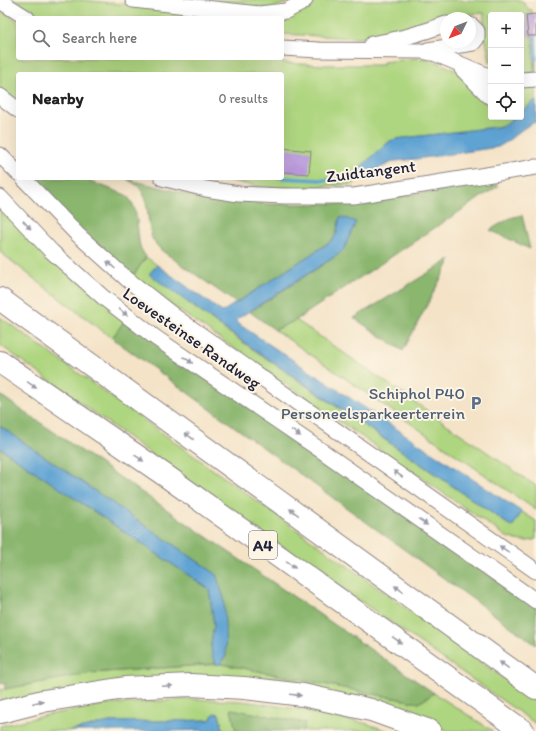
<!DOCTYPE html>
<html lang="en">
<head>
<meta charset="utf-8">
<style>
	:root { --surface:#fff; --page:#f2f2f2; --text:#222; --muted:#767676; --line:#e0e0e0 }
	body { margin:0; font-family:Itim,sans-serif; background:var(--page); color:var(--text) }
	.controls { position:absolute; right:12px; top:12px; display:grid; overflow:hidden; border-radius:4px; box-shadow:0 4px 16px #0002 }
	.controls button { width:36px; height:36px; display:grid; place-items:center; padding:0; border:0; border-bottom:1px solid var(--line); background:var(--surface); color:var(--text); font:20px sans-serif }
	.compass { position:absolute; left:440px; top:12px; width:36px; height:36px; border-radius:50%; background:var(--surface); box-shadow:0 4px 16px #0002; rotate:227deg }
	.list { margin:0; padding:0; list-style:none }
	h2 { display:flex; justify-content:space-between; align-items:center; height:52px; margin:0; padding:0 16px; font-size:17px }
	h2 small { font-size:13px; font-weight:400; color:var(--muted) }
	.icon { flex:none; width:22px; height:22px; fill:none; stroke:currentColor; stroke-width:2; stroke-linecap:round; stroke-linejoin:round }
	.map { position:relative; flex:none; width:536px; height:731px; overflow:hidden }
	.search { position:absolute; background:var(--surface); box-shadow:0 4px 16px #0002; left:16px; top:16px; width:268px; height:44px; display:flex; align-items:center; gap:10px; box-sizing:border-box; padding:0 14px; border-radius:4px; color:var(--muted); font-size:15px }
	.panel { position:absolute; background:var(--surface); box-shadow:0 4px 16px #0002; left:16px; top:72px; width:268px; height:108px; border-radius:4px }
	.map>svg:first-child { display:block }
</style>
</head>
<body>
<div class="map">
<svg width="536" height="731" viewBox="0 0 536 731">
	<rect width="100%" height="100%" fill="#fcf5e5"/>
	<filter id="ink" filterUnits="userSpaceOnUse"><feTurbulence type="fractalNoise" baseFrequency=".025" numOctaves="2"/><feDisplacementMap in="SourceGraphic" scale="8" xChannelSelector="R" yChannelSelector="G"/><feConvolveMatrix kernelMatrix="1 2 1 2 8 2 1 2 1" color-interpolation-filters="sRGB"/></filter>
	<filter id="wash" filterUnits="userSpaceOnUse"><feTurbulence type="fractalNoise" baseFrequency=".012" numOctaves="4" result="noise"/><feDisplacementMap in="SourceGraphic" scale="16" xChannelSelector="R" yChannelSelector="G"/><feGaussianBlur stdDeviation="0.9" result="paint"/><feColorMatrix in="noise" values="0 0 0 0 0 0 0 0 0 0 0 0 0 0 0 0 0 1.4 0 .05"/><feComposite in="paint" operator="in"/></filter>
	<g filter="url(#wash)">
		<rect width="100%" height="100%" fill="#f4e3c7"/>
		<g fill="#aed57f" stroke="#687c5d">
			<polygon points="10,0 83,0 250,18 45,18 24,9"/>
			<polygon points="190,0 298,0 270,8"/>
			<polygon points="315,0 463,0 495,1 521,0 523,2 528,9 532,10 532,15 526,15 528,36 532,36 534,73 521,73 521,15 491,15 491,63 490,63 486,40 484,39 484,13 447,16 442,19 376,38 357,38 282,34 282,18 302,11"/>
			<polygon points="0,10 18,21 18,58 275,58 283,60 283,63 326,65 383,65 383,62 417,58 427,59 437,62 455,70 461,74 491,108 491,117 515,117 507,123 497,127 396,139 390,141 378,152 359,175 362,176 354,184 312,187 264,188 218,178 282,178 282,74 18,74 18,108 0,94"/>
			<polygon points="533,36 536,36 536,101 533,102 521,112 521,109 522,108 521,106 521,86 535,85 535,91 536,91"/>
			<polygon points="0,203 125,320 112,338 55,295 0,252"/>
			<path d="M146,257L157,265L150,274L219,326L512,527L522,512L536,521V539C525,543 518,541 507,537L132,278Z"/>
			<polygon points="0,317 434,628 536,702 536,724 176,472 0,345"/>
			<polygon points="296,320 536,486 536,510 275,330"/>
			<polygon points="222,664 419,703 434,693 493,731 448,731 431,723 305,688 0,703 0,690 91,673"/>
			<polygon points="188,699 242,701 299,709 368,724 388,731 303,731 305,723 231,709 236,731 223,731 219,714 214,713 210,720 109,722 70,731 0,731 0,726 47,715 104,705"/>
		</g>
		<g fill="#8ab66e" stroke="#566c54">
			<path d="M26,178H82L126,195C140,209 136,228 140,246C141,250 144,254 146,257L132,278Z"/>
			<path d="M127,179L195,196L269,204H312L351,203L401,196L494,181L498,186L296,320L275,330L250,312L339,254L340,217L336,235L330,242L236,303L161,250C157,245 152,241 151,234C147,221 149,199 140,188C136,184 131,182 127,179Z"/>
			<polygon points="522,215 530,249 490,230 510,218"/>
			<polygon points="451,259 403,351 354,318"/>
			<polygon points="125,320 536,607 536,645 112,338"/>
			<polygon points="0,395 434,693 419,703 222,664 222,660 216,574 0,426"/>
			<polygon points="0,448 209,589 214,625 211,644 212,656 215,661 215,664 91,673 5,689 5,683 0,684"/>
			<polygon points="231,709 305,723 303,731 236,731"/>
		</g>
		<g fill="#5fa3d3" stroke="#406287">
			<path d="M536,101V122C521,127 512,140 498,147L416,159L395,161L362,176C358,175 357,173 358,169L390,141L396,139L503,126L515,117H521V112L533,102Z"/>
			<polygon points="340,217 348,219 356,222 344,249 339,254 237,319 237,323 522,512 512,527 215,322 149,274 157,265 222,312 330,242 336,235"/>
			<polygon points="0,426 216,574 224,598 226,657 222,660 222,664 215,664 215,661 212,656 211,644 214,625 209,589 0,448"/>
			<polygon points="214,713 219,714 223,731 204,731 203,730 171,731 70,731 109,722 210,720"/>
		</g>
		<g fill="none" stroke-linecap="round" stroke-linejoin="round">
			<g stroke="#5fa3d3" stroke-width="3.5">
				<polyline points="535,36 536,59"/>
				<polyline points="282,178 340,181"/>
			</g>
		</g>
		<g id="blocks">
			<g fill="#b998db">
				<polygon points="536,14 536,36 528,36 526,15"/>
				<polygon points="282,148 311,151 309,174 282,172"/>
			</g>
		</g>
	</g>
	<g filter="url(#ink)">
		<use href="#blocks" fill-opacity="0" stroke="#8b8281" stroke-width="1"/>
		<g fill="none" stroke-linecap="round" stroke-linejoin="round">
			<defs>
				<g id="minor">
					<polyline points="133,0 259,14 286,11 300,4 305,0"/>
					<polyline points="0,1 27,18"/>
					<path d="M372,44C397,40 422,33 446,24"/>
					<polyline points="282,48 319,50 421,51 436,54 491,77"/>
					<polyline points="428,50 473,43 477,38 477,31 472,26 470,25"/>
					<polyline points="462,69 489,96"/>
					<polyline points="521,80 536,79"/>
					<polyline points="0,96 18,110"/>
					<polyline points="0,155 18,173"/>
					<polyline points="23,178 77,234 127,279 174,316 536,571"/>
					<polyline points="162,178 206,189 239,194 284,196 354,196 536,167"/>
					<polyline points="0,197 51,251 104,298 156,338 322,451 536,601"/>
				</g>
				<g id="highway">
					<polyline points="0,299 536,688"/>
					<polyline points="0,362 169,478 523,731"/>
					<polyline points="0,712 43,701 125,688 191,685 244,688 303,695 371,710 430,731"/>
				</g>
			</defs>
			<use href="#minor" stroke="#8b8281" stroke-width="17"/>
			<use href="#highway" stroke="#8b8281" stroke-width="24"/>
			<use href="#minor" stroke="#fff" stroke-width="15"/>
			<use href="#highway" stroke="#fff" stroke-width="22"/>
		</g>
		<defs><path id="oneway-solid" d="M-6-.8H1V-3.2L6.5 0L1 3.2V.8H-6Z"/></defs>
		<g fill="#9c9ca7">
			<use href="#oneway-solid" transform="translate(27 225) rotate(47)"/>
			<use href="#oneway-solid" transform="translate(111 265) rotate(-138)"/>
			<use href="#oneway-solid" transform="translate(123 312) rotate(38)"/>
			<use href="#oneway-solid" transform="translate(188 360) rotate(34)"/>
			<use href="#oneway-solid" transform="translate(32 385) rotate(34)"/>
			<use href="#oneway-solid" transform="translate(296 433) rotate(34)"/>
			<use href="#oneway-solid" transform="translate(189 436) rotate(-144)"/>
			<use href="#oneway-solid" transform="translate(139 458) rotate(34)"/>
			<use href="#oneway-solid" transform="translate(398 474) rotate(-145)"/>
			<use href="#oneway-solid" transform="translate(294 512) rotate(-144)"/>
			<use href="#oneway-solid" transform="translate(423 522) rotate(35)"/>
			<use href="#oneway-solid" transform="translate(504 549) rotate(-145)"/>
			<use href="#oneway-solid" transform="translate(291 565) rotate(35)"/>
			<use href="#oneway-solid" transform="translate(399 589) rotate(-144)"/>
			<use href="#oneway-solid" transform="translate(397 640) rotate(35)"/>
			<use href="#oneway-solid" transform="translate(504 665) rotate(-144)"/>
			<use href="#oneway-solid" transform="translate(167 686) rotate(-3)"/>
			<use href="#oneway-solid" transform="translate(296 695) rotate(7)"/>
			<use href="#oneway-solid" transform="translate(38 702) rotate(-14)"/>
		</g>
	</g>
	<defs>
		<symbol id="parking-bare" viewBox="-9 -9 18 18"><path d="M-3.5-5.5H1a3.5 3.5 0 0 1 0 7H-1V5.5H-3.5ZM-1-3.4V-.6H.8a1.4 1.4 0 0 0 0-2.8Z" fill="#5c6f8a" stroke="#fcf5e5" stroke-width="2.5" paint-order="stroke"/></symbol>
	</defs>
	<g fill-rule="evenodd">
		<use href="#parking-bare" x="466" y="393" width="20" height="20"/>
	</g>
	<g text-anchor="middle" stroke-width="4" stroke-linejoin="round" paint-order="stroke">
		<rect fill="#fcf5e5" stroke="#63616e" stroke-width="1" x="249" y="531" width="28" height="28" rx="3"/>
		<g font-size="16" font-weight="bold" fill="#22223b">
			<text x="263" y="551">A4</text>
		</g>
		<g font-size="17" fill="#22223b" stroke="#fcf5e5">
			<text transform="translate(371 171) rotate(-7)" y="6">Zuidtangent</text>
			<text transform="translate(192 338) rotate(35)" y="6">Loevesteinse Randweg</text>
		</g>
		<g font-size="17" fill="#4e5e75" stroke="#fcf5e5" text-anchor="end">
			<text x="465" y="399">Schiphol P40<tspan x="465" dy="20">Personeelsparkeerterrein</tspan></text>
		</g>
	</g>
</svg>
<div class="controls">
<button>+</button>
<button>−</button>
<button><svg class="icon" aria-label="locate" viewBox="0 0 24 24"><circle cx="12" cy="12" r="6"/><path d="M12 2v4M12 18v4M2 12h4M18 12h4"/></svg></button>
</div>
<svg class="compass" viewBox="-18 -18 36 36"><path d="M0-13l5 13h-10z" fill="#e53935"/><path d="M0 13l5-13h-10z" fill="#767676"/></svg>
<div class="search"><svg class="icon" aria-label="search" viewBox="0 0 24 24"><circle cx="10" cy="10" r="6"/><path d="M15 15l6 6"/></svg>Search here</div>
<section class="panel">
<h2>Nearby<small>0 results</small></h2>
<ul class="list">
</ul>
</section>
</div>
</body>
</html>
